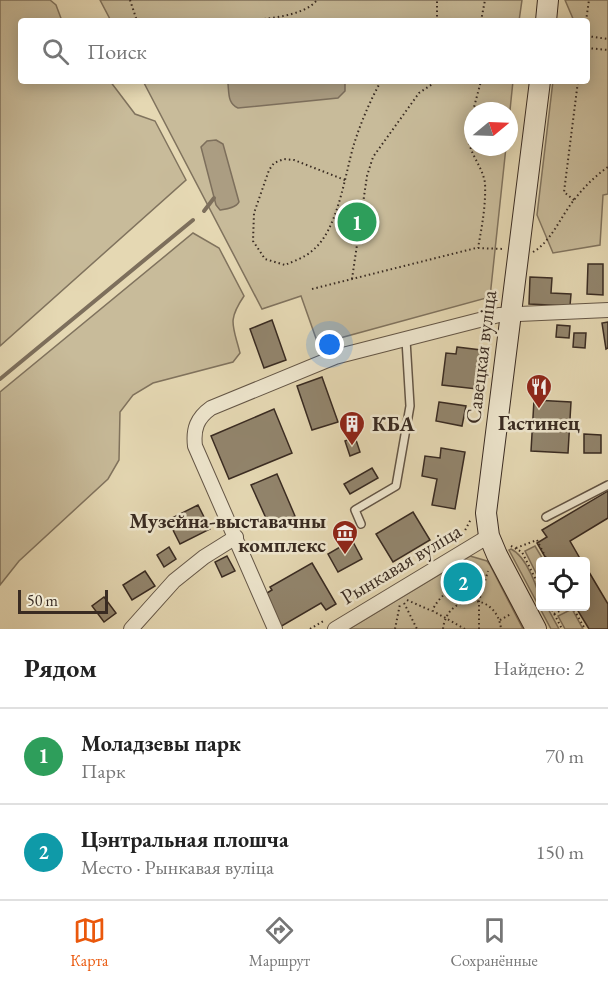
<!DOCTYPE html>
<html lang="ru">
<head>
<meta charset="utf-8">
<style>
	:root { --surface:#fff; --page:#f6f6f6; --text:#222; --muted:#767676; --line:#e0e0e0; --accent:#ea580c }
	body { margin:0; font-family:"EB Garamond",serif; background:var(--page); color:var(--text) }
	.controls { position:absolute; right:18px; bottom:18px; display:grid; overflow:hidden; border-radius:6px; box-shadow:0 3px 15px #0003 }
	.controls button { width:54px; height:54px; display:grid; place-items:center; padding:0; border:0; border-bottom:2px solid var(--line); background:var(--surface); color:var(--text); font:30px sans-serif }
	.compass { position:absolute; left:464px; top:102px; width:54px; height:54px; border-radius:50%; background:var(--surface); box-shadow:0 3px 15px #0003; rotate:71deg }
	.scale { position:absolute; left:18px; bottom:15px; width:90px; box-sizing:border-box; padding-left:6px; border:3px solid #392b22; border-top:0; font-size:16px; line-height:21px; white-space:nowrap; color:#392b22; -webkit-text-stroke:4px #eee6ce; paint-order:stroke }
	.you { position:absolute; left:330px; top:345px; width:21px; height:21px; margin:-15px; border:4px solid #fff; border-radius:50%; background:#1a73e8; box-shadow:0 0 0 9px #1a73e833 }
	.badge { display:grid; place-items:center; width:39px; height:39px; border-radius:50%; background:var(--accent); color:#fff; font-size:20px; font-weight:700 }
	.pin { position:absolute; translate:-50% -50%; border:3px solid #fff; box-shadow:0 2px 6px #0006 }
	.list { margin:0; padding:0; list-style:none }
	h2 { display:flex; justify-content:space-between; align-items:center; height:78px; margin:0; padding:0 24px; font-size:26px }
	h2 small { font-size:20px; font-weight:400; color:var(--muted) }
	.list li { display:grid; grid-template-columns:39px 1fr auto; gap:18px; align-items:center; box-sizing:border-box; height:96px; padding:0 24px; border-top:2px solid var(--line) }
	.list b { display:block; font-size:22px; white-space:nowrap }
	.list p { margin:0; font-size:20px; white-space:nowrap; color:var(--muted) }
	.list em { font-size:20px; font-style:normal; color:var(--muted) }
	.icon { flex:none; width:33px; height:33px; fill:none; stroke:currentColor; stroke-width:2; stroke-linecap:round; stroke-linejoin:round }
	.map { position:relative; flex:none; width:608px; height:629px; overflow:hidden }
	.search { position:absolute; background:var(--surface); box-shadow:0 3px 15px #0003; left:18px; right:18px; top:18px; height:66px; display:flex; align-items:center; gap:15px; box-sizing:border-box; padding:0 21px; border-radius:6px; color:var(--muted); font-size:22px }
	.sheet { height:270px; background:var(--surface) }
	nav { display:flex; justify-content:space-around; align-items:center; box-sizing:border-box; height:84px; border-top:2px solid var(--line); background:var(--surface); font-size:16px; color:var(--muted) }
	nav a { display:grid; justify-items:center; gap:3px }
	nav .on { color:var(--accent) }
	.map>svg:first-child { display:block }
</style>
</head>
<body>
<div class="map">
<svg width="608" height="629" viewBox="0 0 608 629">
	<rect width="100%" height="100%" fill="#e5d8b3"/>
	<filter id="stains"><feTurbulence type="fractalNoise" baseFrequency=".00333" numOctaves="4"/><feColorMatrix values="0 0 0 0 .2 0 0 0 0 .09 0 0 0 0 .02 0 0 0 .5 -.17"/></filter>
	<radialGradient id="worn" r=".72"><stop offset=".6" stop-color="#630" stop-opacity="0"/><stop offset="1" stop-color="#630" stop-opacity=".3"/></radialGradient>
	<g fill="#c8bb9a" stroke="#80735e" stroke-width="1.5">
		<polygon points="0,0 50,0 56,5 62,21 21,21 21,81 110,81 135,114 155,121 186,180 0,346"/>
		<polygon points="100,0 522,0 519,21 111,21"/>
		<polygon points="565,0 608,0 608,194 603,195 600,245 553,253 537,215 553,81 587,81 587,21 574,21"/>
		<polygon points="143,81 513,81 509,120 509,111 473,111 473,147 506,147 490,297 318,344 301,296 262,309"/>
		<path d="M193,233L219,248L244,296C227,321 233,325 240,353L233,362L153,383L133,395L120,412L119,460L108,479L19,561L0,585V392Z"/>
		<polygon points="535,546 544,561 540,562 540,581 525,551"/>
		<path d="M511,549C526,556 540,590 540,606L547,607L559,629H551L509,550Z"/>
		<polygon points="470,556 487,561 490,565 523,629 349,629"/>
		<polygon points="572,609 583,629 565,629 558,616"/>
	</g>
	<g fill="#ab9d82" stroke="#7d6f5c" stroke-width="1.5">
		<path d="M230,81H345V91L338,98L238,108C228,104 229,94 228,84Z"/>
		<path d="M216,140L223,144L239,202C236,208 226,209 220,210L216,205L201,147L207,141Z"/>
	</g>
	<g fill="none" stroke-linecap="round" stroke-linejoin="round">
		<g stroke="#7d6f5c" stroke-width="4">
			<polyline points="204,211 214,198"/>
			<polyline points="0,379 193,220"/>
		</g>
	</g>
	<g fill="#92856d" stroke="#392b22" stroke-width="1.5">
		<polygon points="588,264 603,264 603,295 587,294"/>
		<polygon points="530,277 552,278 551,293 571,294 570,306 529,304"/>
		<polygon points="272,320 286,360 264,368 250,329"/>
		<polygon points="608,322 608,348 606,349 602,323"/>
		<polygon points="557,325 570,326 569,338 556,337"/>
		<polygon points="574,333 586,333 585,348 573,347"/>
		<polygon points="457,347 481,350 477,389 442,385 446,353 456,354"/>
		<polygon points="322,377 338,422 312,430 297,386"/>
		<polygon points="534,400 571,402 568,453 531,451"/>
		<polygon points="439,402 466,406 462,426 436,421"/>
		<polygon points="274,409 292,453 229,479 211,436"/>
		<polygon points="584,434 601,435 601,453 584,453"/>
		<polygon points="355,437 360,452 350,456 345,441"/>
		<polygon points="441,448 465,452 455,509 432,505 437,479 422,476 425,456 440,458"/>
		<polygon points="372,468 378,478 350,494 344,484"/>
		<polygon points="277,474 295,516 270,527 251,485"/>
		<polygon points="608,491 608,518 570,541 582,562 548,562 537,543 547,537 542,530"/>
		<polygon points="198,505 210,529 180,544 168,520"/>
		<polygon points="413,512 430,540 393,562 376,534"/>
		<polygon points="352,540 362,559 338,572 328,554"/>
		<polygon points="169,547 176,559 164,567 157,555"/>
		<polygon points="227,556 235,571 222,577 215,562"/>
		<polygon points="312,563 336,604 326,610 321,603 280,627 262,596 272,590 270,587"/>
		<polygon points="586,567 608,604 608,629 589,629 575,606 586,606"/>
		<polygon points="145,571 155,586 132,600 123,585"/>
		<polygon points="104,597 116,613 104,622 92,606"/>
	</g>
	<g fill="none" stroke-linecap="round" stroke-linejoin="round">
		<defs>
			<g id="lane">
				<polyline points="546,517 608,485"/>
				<polyline points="361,524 355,510 396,486 410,406 406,340"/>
			</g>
			<g id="street">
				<polyline points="131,629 174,581 204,557 236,537"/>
				<path d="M275,629L195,446C193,429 197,418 211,408L335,357L499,315L608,310"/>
				<polyline points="335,629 489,536"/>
			</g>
			<g id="secondary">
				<polyline points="546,21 548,0"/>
				<polyline points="536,629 497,555 489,536 486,513 540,81"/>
			</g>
		</defs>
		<use href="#lane" stroke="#645646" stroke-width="10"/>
		<use href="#street" stroke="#645646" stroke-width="16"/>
		<use href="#secondary" stroke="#392b22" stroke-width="22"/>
		<g stroke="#392b22" stroke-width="2" stroke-dasharray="1.5 3" stroke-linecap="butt">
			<polyline points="130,0 137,21"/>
			<path d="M242,21C263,19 304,17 317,0"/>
			<polyline points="437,21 437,0"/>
			<polyline points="481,21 485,0"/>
			<polyline points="586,21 589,0"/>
			<polyline points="587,36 608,39"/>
			<polyline points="587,48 608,50"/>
			<polyline points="473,111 481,81"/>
			<path d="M473,112C470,124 466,137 471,149C475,160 483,170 485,183C486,205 482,226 478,248"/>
			<path d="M345,180L294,160L284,159L274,163L269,170L254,213L253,241L265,259L285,265C294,261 306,257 313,250C338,230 345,174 354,144C361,122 370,101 381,81"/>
			<polyline points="574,200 564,192 578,81"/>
			<path d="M533,252C551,242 561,216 574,200C584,187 595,176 608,167"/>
			<polyline points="352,279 367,176 373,157 419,93 437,81"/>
			<polyline points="312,289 476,248 504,249"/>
			<polyline points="461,538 471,519"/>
			<polyline points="511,546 522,552 540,588"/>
			<polyline points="516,548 537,540 548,562"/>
			<polyline points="407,600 432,611"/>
			<polyline points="404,603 417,629"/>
			<polyline points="550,606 562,629"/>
			<polyline points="572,606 585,629"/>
			<polyline points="554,614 569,606"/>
			<polyline points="500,620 511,614"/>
			<polyline points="310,629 325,620"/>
			<polyline points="395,629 400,604"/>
			<path d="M443,629C447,592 497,591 501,629"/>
			<path d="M465,629L433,611V609C443,590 462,580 483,586"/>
			<polyline points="479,629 479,601 488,571"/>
		</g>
		<use href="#lane" stroke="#eee6ce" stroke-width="7"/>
		<use href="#street" stroke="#eee6ce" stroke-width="14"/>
		<use href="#secondary" stroke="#eee6ce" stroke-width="20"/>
	</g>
	<defs>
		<symbol id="restaurant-pin" viewBox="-11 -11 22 30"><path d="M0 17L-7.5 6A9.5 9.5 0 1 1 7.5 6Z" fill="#8f2418" stroke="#eee6ce"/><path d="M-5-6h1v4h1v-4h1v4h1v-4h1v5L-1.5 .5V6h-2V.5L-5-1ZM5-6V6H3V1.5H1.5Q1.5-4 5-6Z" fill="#fff"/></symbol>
		<symbol id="building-pin" viewBox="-11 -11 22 30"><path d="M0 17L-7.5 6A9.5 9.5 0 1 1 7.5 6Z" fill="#8f2418" stroke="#eee6ce"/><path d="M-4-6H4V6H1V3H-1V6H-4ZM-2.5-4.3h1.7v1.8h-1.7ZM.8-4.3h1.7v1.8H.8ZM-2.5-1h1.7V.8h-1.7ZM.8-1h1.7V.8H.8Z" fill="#fff"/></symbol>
		<symbol id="museum-pin" viewBox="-11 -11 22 30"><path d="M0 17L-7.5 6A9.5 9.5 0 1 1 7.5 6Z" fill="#8f2418" stroke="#eee6ce"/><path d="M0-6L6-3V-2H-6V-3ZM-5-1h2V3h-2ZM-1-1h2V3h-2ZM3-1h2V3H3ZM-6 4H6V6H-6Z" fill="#fff"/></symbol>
	</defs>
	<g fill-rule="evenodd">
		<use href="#restaurant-pin" x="524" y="372" width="30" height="40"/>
		<use href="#building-pin" x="337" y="409" width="30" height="40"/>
		<use href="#museum-pin" x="330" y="518" width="30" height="40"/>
	</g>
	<g text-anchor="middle" stroke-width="5" stroke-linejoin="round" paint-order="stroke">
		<g font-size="21" fill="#392b22" stroke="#eee6ce">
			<text transform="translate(481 357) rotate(-83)" y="7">Савецкая вуліца</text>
			<text transform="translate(401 564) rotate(-31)" y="7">Рынкавая вуліца</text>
		</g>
		<g font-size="21" font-weight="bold" fill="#392b22" stroke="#eee6ce">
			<text x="539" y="430">Гастинец</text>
			<text x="372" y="431" text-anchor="start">КБА</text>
			<text x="326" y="528" text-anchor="end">Музейна-выставачны<tspan x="326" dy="24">комплекс</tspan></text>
		</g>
	</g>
	<rect width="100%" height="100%" filter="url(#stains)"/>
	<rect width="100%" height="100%" fill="url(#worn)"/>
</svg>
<div class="controls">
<button><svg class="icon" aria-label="locate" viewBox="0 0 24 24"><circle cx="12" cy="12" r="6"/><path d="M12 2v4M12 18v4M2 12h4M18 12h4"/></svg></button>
</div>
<svg class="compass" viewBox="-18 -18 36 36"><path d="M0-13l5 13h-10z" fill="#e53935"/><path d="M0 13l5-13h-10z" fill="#767676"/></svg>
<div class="scale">50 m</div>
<div class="you"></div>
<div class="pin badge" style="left:357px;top:222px;background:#2e9e5b">1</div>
<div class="pin badge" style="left:463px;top:582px;background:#0f9aa8">2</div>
<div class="search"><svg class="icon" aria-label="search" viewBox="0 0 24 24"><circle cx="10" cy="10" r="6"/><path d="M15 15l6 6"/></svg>Поиск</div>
</div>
<section class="sheet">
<h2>Рядом<small>Найдено: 2</small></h2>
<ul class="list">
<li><span class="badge" style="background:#2e9e5b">1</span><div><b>Моладзевы парк</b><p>Парк</p></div><em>70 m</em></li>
<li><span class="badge" style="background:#0f9aa8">2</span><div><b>Цэнтральная плошча</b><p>Место · Рынкавая вуліца</p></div><em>150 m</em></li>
</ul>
</section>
<nav>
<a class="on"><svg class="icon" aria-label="map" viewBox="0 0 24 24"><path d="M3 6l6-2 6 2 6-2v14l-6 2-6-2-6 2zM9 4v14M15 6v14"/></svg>Карта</a>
<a><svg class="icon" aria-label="directions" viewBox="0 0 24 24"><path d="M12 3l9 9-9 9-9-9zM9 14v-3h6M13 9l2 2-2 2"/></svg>Маршрут</a>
<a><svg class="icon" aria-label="saved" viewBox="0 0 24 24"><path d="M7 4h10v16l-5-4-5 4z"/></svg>Сохранённые</a>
</nav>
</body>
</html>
